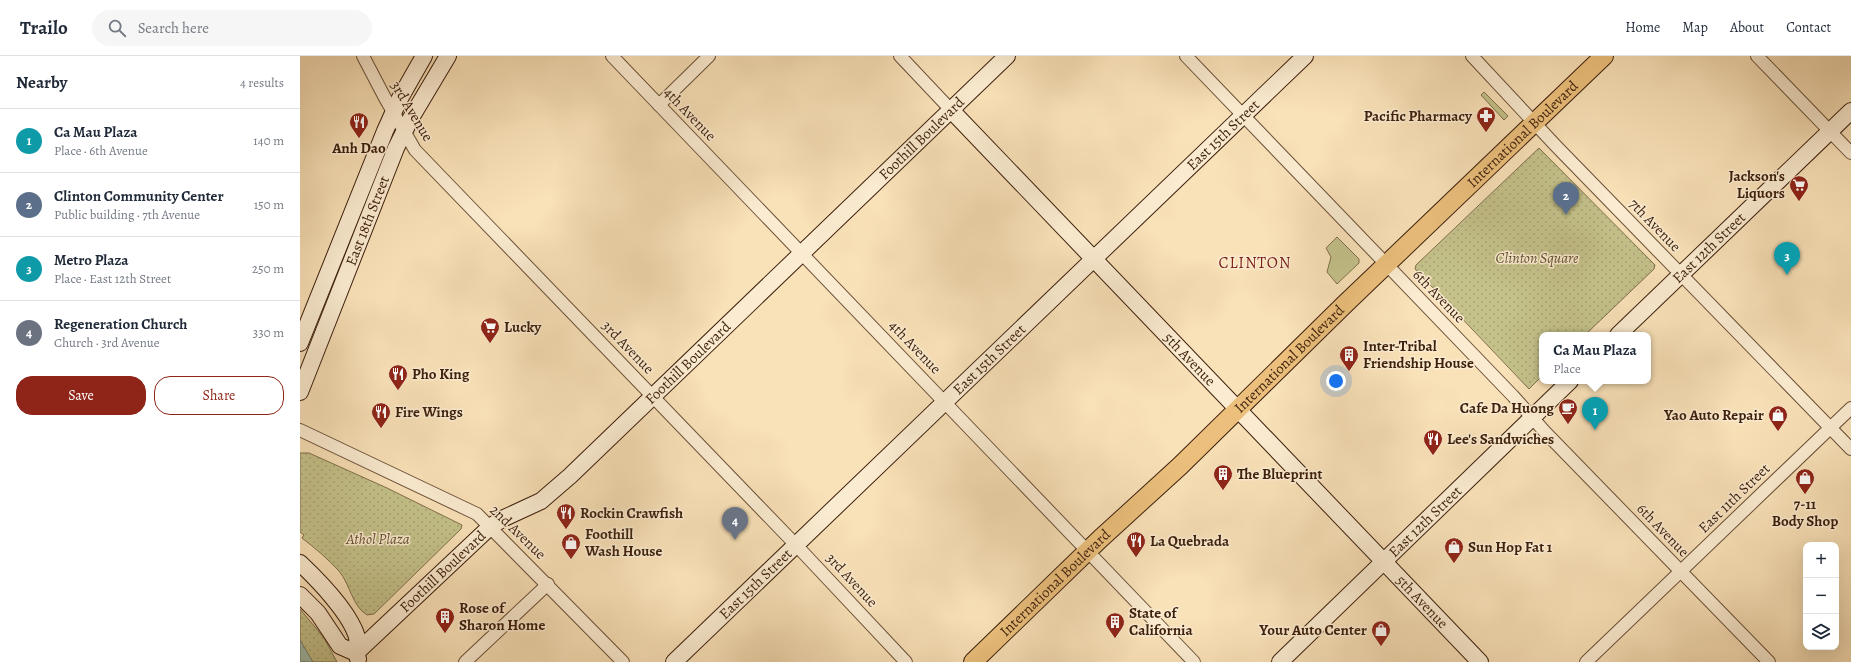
<!DOCTYPE html>
<html lang="en">
<head>
<meta charset="utf-8">
<style>
	:root { --surface:#fff; --page:#f6f6f7; --text:#1f2937; --muted:#747a83; --line:#e0e1e3; --accent:#8f2418 }
	body { margin:0; font-family:Alegreya,serif; background:var(--page); color:var(--text) }
	.controls { position:absolute; right:12px; bottom:12px; display:grid; overflow:hidden; border-radius:8px; box-shadow:0 4px 16px #0002 }
	.controls button { width:36px; height:36px; display:grid; place-items:center; padding:0; border:0; border-bottom:1px solid var(--line); background:var(--surface); color:var(--text); font:20px sans-serif }
	.you { position:absolute; left:1036px; top:325px; width:14px; height:14px; margin:-10px; border:3px solid #fff; border-radius:50%; background:#1a73e8; box-shadow:0 0 0 6px #1a73e833 }
	.badge { display:grid; place-items:center; width:26px; height:26px; border-radius:50%; background:var(--accent); color:#fff; font-size:13px; font-weight:700 }
	.pin { position:absolute; translate:-50% -33px; filter:drop-shadow(0 1px 2px #0008) }
	.pin::after { content:''; position:absolute; top:21px; width:14px; height:12px; background:inherit; clip-path:polygon(0 0,100% 0,50% 100%) }
	.popup { position:absolute; left:1239px; top:276px; width:112px; height:52px; box-sizing:border-box; display:grid; place-content:center; border-radius:8px; background:var(--surface); filter:drop-shadow(0 1px 3px #0005); font-size:13px; white-space:nowrap; color:var(--muted) }
	.popup b { font-size:15px; color:var(--text) }
	.popup::after { content:''; position:absolute; left:50%; top:100%; margin-left:-8px; border:8px solid transparent; border-top-color:var(--surface) }
	.list { margin:0; padding:0; list-style:none }
	h2 { display:flex; justify-content:space-between; align-items:center; height:52px; margin:0; padding:0 16px; font-size:17px }
	h2 small { font-size:13px; font-weight:400; color:var(--muted) }
	.list li { display:grid; grid-template-columns:26px 1fr auto; gap:12px; align-items:center; box-sizing:border-box; height:64px; padding:0 16px; border-top:1px solid var(--line) }
	.list b { display:block; font-size:15px; white-space:nowrap }
	.list p { margin:0; font-size:13px; white-space:nowrap; color:var(--muted) }
	.list em { font-size:13px; font-style:normal; color:var(--muted) }
	.actions { display:flex; gap:8px; padding:12px 16px }
	.actions a { flex:1; padding:9px 0; border:1px solid var(--accent); border-radius:16px; text-align:center; font-size:14px; color:var(--accent) }
	.actions .main { background:var(--accent); color:#fff }
	.icon { flex:none; width:22px; height:22px; fill:none; stroke:currentColor; stroke-width:2; stroke-linecap:round; stroke-linejoin:round }
	.map { position:relative; flex:none; width:1551px; height:606px; overflow:hidden }
	header { display:flex; align-items:center; gap:24px; box-sizing:border-box; height:56px; padding:0 20px; background:var(--surface); border-bottom:1px solid var(--line) }
	header strong { font-size:19px }
	nav { display:flex; gap:22px; margin-inline-start:auto; font-size:14px }
	.search { width:280px; height:36px; background:var(--page); display:flex; align-items:center; gap:10px; box-sizing:border-box; padding:0 14px; border-radius:22px; color:var(--muted); font-size:15px }
	main { display:flex }
	aside { flex:1; background:var(--surface) }
	.map>svg:first-child { display:block }
</style>
</head>
<body>
<header>
<strong>Trailo</strong>
<div class="search"><svg class="icon" aria-label="search" viewBox="0 0 24 24"><circle cx="10" cy="10" r="6"/><path d="M15 15l6 6"/></svg>Search here</div>
<nav><a>Home</a><a>Map</a><a>About</a><a>Contact</a></nav>
</header>
<main>
<aside>
<h2>Nearby<small>4 results</small></h2>
<ul class="list">
<li><span class="badge" style="background:#0f9aa8">1</span><div><b>Ca Mau Plaza</b><p>Place · 6th Avenue</p></div><em>140 m</em></li>
<li><span class="badge" style="background:#5c6f8a">2</span><div><b>Clinton Community Center</b><p>Public building · 7th Avenue</p></div><em>150 m</em></li>
<li><span class="badge" style="background:#0f9aa8">3</span><div><b>Metro Plaza</b><p>Place · East 12th Street</p></div><em>250 m</em></li>
<li><span class="badge" style="background:#6b7280">4</span><div><b>Regeneration Church</b><p>Church · 3rd Avenue</p></div><em>330 m</em></li>
</ul>
<div class="actions"><a class="main">Save</a><a>Share</a></div>
</aside>
<div class="map">
<svg width="1551" height="606" viewBox="0 0 1551 606">
	<defs>
		<pattern id="park-dots" width="8" height="8" patternUnits="userSpaceOnUse"><rect width="8" height="8" fill="#c4c18a"/><path d="M2 2h.1M6 6h.1" fill="none" stroke="#a9a576" stroke-width="1.8" stroke-linecap="round"/></pattern>
		<pattern id="water-ripples" width="26" height="14" patternUnits="userSpaceOnUse"><rect width="26" height="14" fill="#9ebeae"/><path d="M2 4q2-2 4 0t4 0M15 11q2-2 4 0t4 0" fill="none" stroke="#829a8c"/></pattern>
	</defs>
	<rect width="100%" height="100%" fill="#f9e1b8"/>
	<filter id="stains"><feTurbulence type="fractalNoise" baseFrequency=".005" numOctaves="4"/><feColorMatrix values="0 0 0 0 .2 0 0 0 0 .09 0 0 0 0 .02 0 0 0 .5 -.17"/></filter>
	<radialGradient id="worn" r=".72"><stop offset=".6" stop-color="#630" stop-opacity="0"/><stop offset="1" stop-color="#630" stop-opacity=".3"/></radialGradient>
	<g fill="#c4c18a" stroke="#80704c">
		<polygon points="1184,36 1208,60 1204,64 1181,39"/>
		<polygon points="1037,181 1059,203 1059,207 1037,228 1027,216 1031,201 1026,192"/>
	</g>
	<g fill="url(#park-dots)" stroke="#80704c">
		<polygon points="1239,92 1355,209 1354,213 1285,279 1242,279 1242,320 1229,333 1115,213 1116,209"/>
		<path d="M0,397H9L87,432L162,469L161,473L74,558L67,559C52,550 50,528 39,515C28,503 15,492 2,482L4,479L0,476Z"/>
		<polygon points="0,553 24,582 37,606 0,606"/>
	</g>
	<polygon fill="url(#water-ripples)" stroke="#777e6e" points="0,584 13,606 0,606"/>
	<g fill="none" stroke-linecap="round" stroke-linejoin="round">
		<defs>
			<g id="street">
				<polyline points="63,0 85,42 115,94 496,489 606,606"/>
				<polyline points="312,0 894,606"/>
				<polyline points="600,0 651,54"/>
				<polyline points="886,0 1213,340 1245,376 1469,606"/>
				<polyline points="1172,0 1256,90 1551,393"/>
				<polyline points="1457,0 1551,97"/>
				<polyline points="359,49 409,0"/>
				<polyline points="0,374 177,458 323,606"/>
				<polyline points="165,606 248,528"/>
				<polyline points="1286,606 1551,352"/>
			</g>
			<g id="secondary">
				<path id="s1" d="M651,54L1180,606"/>
				<path id="s2" d="M1318,279L1551,55"/>
				<polyline points="0,287 85,75 99,44 124,0"/>
				<path id="s3" d="M0,336L96,92L111,62L148,0"/>
				<path d="M0,507C18,524 50,557 57,581C58,588 55,595 58,603"/>
				<polyline points="0,539 18,557 40,590 56,597"/>
				<path id="s4" d="M56,597L190,471L202,463L241,445L270,420L707,0"/>
				<path id="s5" d="M374,606L1005,0"/>
				<path id="s6" d="M980,606L1270,325"/>
			</g>
			<g id="primary">
				<path id="s7" d="M673,606L800,483L880,410L1045,248L1304,0"/>
			</g>
		</defs>
		<use href="#street" stroke="#6b5038" stroke-width="14"/>
		<use href="#secondary" stroke="#3c1f0d" stroke-width="18"/>
		<use href="#primary" stroke="#3c1f0d" stroke-width="20"/>
		<use href="#street" stroke="#fbecd1" stroke-width="12"/>
		<use href="#secondary" stroke="#fbecd1" stroke-width="16"/>
		<use href="#primary" stroke="#ecc07c" stroke-width="18"/>
	</g>
	<defs>
		<symbol id="pharmacy-pin" viewBox="-11 -11 22 30"><path d="M0 17L-7.5 6A9.5 9.5 0 1 1 7.5 6Z" fill="#8f2418" stroke="#fbecd1"/><path d="M-2-6h4v4h4v4h-4v4h-4v-4h-4v-4h4Z" fill="#fff"/></symbol>
		<symbol id="restaurant-pin" viewBox="-11 -11 22 30"><path d="M0 17L-7.5 6A9.5 9.5 0 1 1 7.5 6Z" fill="#8f2418" stroke="#fbecd1"/><path d="M-5-6h1v4h1v-4h1v4h1v-4h1v5L-1.5 .5V6h-2V.5L-5-1ZM5-6V6H3V1.5H1.5Q1.5-4 5-6Z" fill="#fff"/></symbol>
		<symbol id="supermarket-pin" viewBox="-11 -11 22 30"><path d="M0 17L-7.5 6A9.5 9.5 0 1 1 7.5 6Z" fill="#8f2418" stroke="#fbecd1"/><path d="M-6-5.5h2.5l.6 2H6L4.5 2H-2.5L-4.4-4H-6ZM-1.5 3.2a1.3 1.3 0 1 0 .1 0ZM3 3.2a1.3 1.3 0 1 0 .1 0Z" fill="#fff"/></symbol>
		<symbol id="building-pin" viewBox="-11 -11 22 30"><path d="M0 17L-7.5 6A9.5 9.5 0 1 1 7.5 6Z" fill="#8f2418" stroke="#fbecd1"/><path d="M-4-6H4V6H1V3H-1V6H-4ZM-2.5-4.3h1.7v1.8h-1.7ZM.8-4.3h1.7v1.8H.8ZM-2.5-1h1.7V.8h-1.7ZM.8-1h1.7V.8H.8Z" fill="#fff"/></symbol>
		<symbol id="cafe-pin" viewBox="-11 -11 22 30"><path d="M0 17L-7.5 6A9.5 9.5 0 1 1 7.5 6Z" fill="#8f2418" stroke="#fbecd1"/><path d="M-5.5-4.5H6V0H3Q3 3.5 0 3.5H-2.5Q-5.5 3.5-5.5 0ZM3-3.2v2h1.7v-2ZM-6 4.5H4V6H-6Z" fill="#fff"/></symbol>
		<symbol id="shop-pin" viewBox="-11 -11 22 30"><path d="M0 17L-7.5 6A9.5 9.5 0 1 1 7.5 6Z" fill="#8f2418" stroke="#fbecd1"/><path d="M-5-2.5h2.3a2.7 3.5 0 0 1 5.4 0H5L5.5 6h-11ZM-1.5-2.5h3a1.5 2.3 0 0 0-3 0Z" fill="#fff"/></symbol>
	</defs>
	<g fill-rule="evenodd">
		<use href="#pharmacy-pin" x="1175" y="49" width="22" height="30"/>
		<use href="#restaurant-pin" x="48" y="55" width="22" height="30"/>
		<use href="#supermarket-pin" x="1488" y="118" width="22" height="30"/>
		<use href="#supermarket-pin" x="179" y="260" width="22" height="30"/>
		<use href="#building-pin" x="1038" y="288" width="22" height="30"/>
		<use href="#restaurant-pin" x="87" y="307" width="22" height="30"/>
		<use href="#cafe-pin" x="1257" y="341" width="22" height="30"/>
		<use href="#restaurant-pin" x="70" y="345" width="22" height="30"/>
		<use href="#shop-pin" x="1467" y="348" width="22" height="30"/>
		<use href="#restaurant-pin" x="1122" y="372" width="22" height="30"/>
		<use href="#building-pin" x="912" y="407" width="22" height="30"/>
		<use href="#shop-pin" x="1494" y="411" width="22" height="30"/>
		<use href="#restaurant-pin" x="255" y="446" width="22" height="30"/>
		<use href="#restaurant-pin" x="825" y="474" width="22" height="30"/>
		<use href="#shop-pin" x="260" y="476" width="22" height="30"/>
		<use href="#shop-pin" x="1143" y="480" width="22" height="30"/>
		<use href="#building-pin" x="134" y="550" width="22" height="30"/>
		<use href="#building-pin" x="804" y="555" width="22" height="30"/>
		<use href="#shop-pin" x="1070" y="563" width="22" height="30"/>
	</g>
	<g text-anchor="middle" stroke-width="3" stroke-linejoin="round" paint-order="stroke">
		<g font-size="15" fill="#3c1f0d" stroke="#fbecd1">
			<text transform="translate(112 55) rotate(59)" y="5">3rd Avenue</text>
			<text transform="translate(390 58) rotate(46)" y="5">4th Avenue</text>
			<text dy="5" stroke="none"><textPath href="#s7" startOffset="762">International Boulevard</textPath></text>
			<text dy="5" stroke="none"><textPath href="#s5" startOffset="761">East 15th Street</textPath></text>
			<text dy="5" stroke="none"><textPath href="#s4" startOffset="767">Foothill Boulevard</textPath></text>
			<text dy="5" stroke="none"><textPath href="#s3" startOffset="184">East 18th Street</textPath></text>
			<text transform="translate(1355 169) rotate(46)" y="5">7th Avenue</text>
			<text dy="5" stroke="none"><textPath href="#s2" startOffset="126">East 12th Street</textPath></text>
			<text transform="translate(1139 240) rotate(46)" y="5">6th Avenue</text>
			<text transform="translate(328 291) rotate(46)" y="5">3rd Avenue</text>
			<text transform="translate(615 291) rotate(46)" y="5">4th Avenue</text>
			<text dy="5" stroke="none"><textPath href="#s5" startOffset="437">East 15th Street</textPath></text>
			<text dy="5" stroke="none"><textPath href="#s1" startOffset="345">5th Avenue</textPath></text>
			<text dy="5" stroke="none"><textPath href="#s7" startOffset="438">International Boulevard</textPath></text>
			<text dy="5" stroke="none"><textPath href="#s4" startOffset="443">Foothill Boulevard</textPath></text>
			<text transform="translate(1434 442) rotate(-44)" y="5">East 11th Street</text>
			<text dy="5" stroke="none"><textPath href="#s6" startOffset="202">East 12th Street</textPath></text>
			<text transform="translate(1363 474) rotate(46)" y="5">6th Avenue</text>
			<text transform="translate(218 476) rotate(44)" y="5">2nd Avenue</text>
			<text dy="5" stroke="none"><textPath href="#s4" startOffset="119">Foothill Boulevard</textPath></text>
			<text transform="translate(552 524) rotate(47)" y="5">3rd Avenue</text>
			<text dy="5" stroke="none"><textPath href="#s7" startOffset="114">International Boulevard</textPath></text>
			<text dy="5" stroke="none"><textPath href="#s5" startOffset="113">East 15th Street</textPath></text>
			<text dy="5" stroke="none"><textPath href="#s1" startOffset="681">5th Avenue</textPath></text>
		</g>
		<g font-size="15" font-weight="bold" fill="#3c1f0d" stroke="#fbecd1" text-anchor="start">
			<text x="1172" y="65" text-anchor="end">Pacific Pharmacy</text>
			<text x="59" y="97" text-anchor="middle">Anh Dao</text>
			<text x="1485" y="125" text-anchor="end">Jackson's<tspan x="1485" dy="17">Liquors</tspan></text>
			<text x="204" y="276">Lucky</text>
			<text x="1063" y="295">Inter-Tribal<tspan x="1063" dy="17">Friendship House</tspan></text>
			<text x="112" y="323">Pho King</text>
			<text x="1254" y="357" text-anchor="end">Cafe Da Huong</text>
			<text x="95" y="361">Fire Wings</text>
			<text x="1464" y="364" text-anchor="end">Yao Auto Repair</text>
			<text x="1147" y="388">Lee's Sandwiches</text>
			<text x="937" y="423">The Blueprint</text>
			<text x="1505" y="453" text-anchor="middle">7-11<tspan x="1505" dy="17">Body Shop</tspan></text>
			<text x="280" y="462">Rockin Crawfish</text>
			<text x="285" y="483">Foothill<tspan x="285" dy="17">Wash House</tspan></text>
			<text x="850" y="490">La Quebrada</text>
			<text x="1168" y="496">Sun Hop Fat 1</text>
			<text x="159" y="557">Rose of<tspan x="159" dy="17">Sharon Home</tspan></text>
			<text x="829" y="562">State of<tspan x="829" dy="17">California</tspan></text>
			<text x="1067" y="579" text-anchor="end">Your Auto Center</text>
		</g>
		<g font-size="15" font-style="italic" fill="#655032" stroke="#fbecd1">
			<text x="1237" y="207">Clinton Square</text>
			<text x="78" y="488">Athol Plaza</text>
		</g>
		<g font-size="16" letter-spacing="1" fill="#7a1f14" stroke="#fbecd1">
			<text x="955" y="212">CLINTON</text>
		</g>
	</g>
	<rect width="100%" height="100%" filter="url(#stains)"/>
	<rect width="100%" height="100%" fill="url(#worn)"/>
</svg>
<div class="controls">
<button>+</button>
<button>−</button>
<button><svg class="icon" aria-label="layers" viewBox="0 0 24 24"><path d="M12 4l9 5-9 5-9-5zM3 14l9 5 9-5"/></svg></button>
</div>
<div class="you"></div>
<div class="pin badge" style="left:1295px;top:374px;background:#0f9aa8">1</div>
<div class="popup"><b>Ca Mau Plaza</b>Place</div>
<div class="pin badge" style="left:1266px;top:159px;background:#5c6f8a">2</div>
<div class="pin badge" style="left:1487px;top:219px;background:#0f9aa8">3</div>
<div class="pin badge" style="left:435px;top:484px;background:#6b7280">4</div>
</div>
</main>
</body>
</html>
